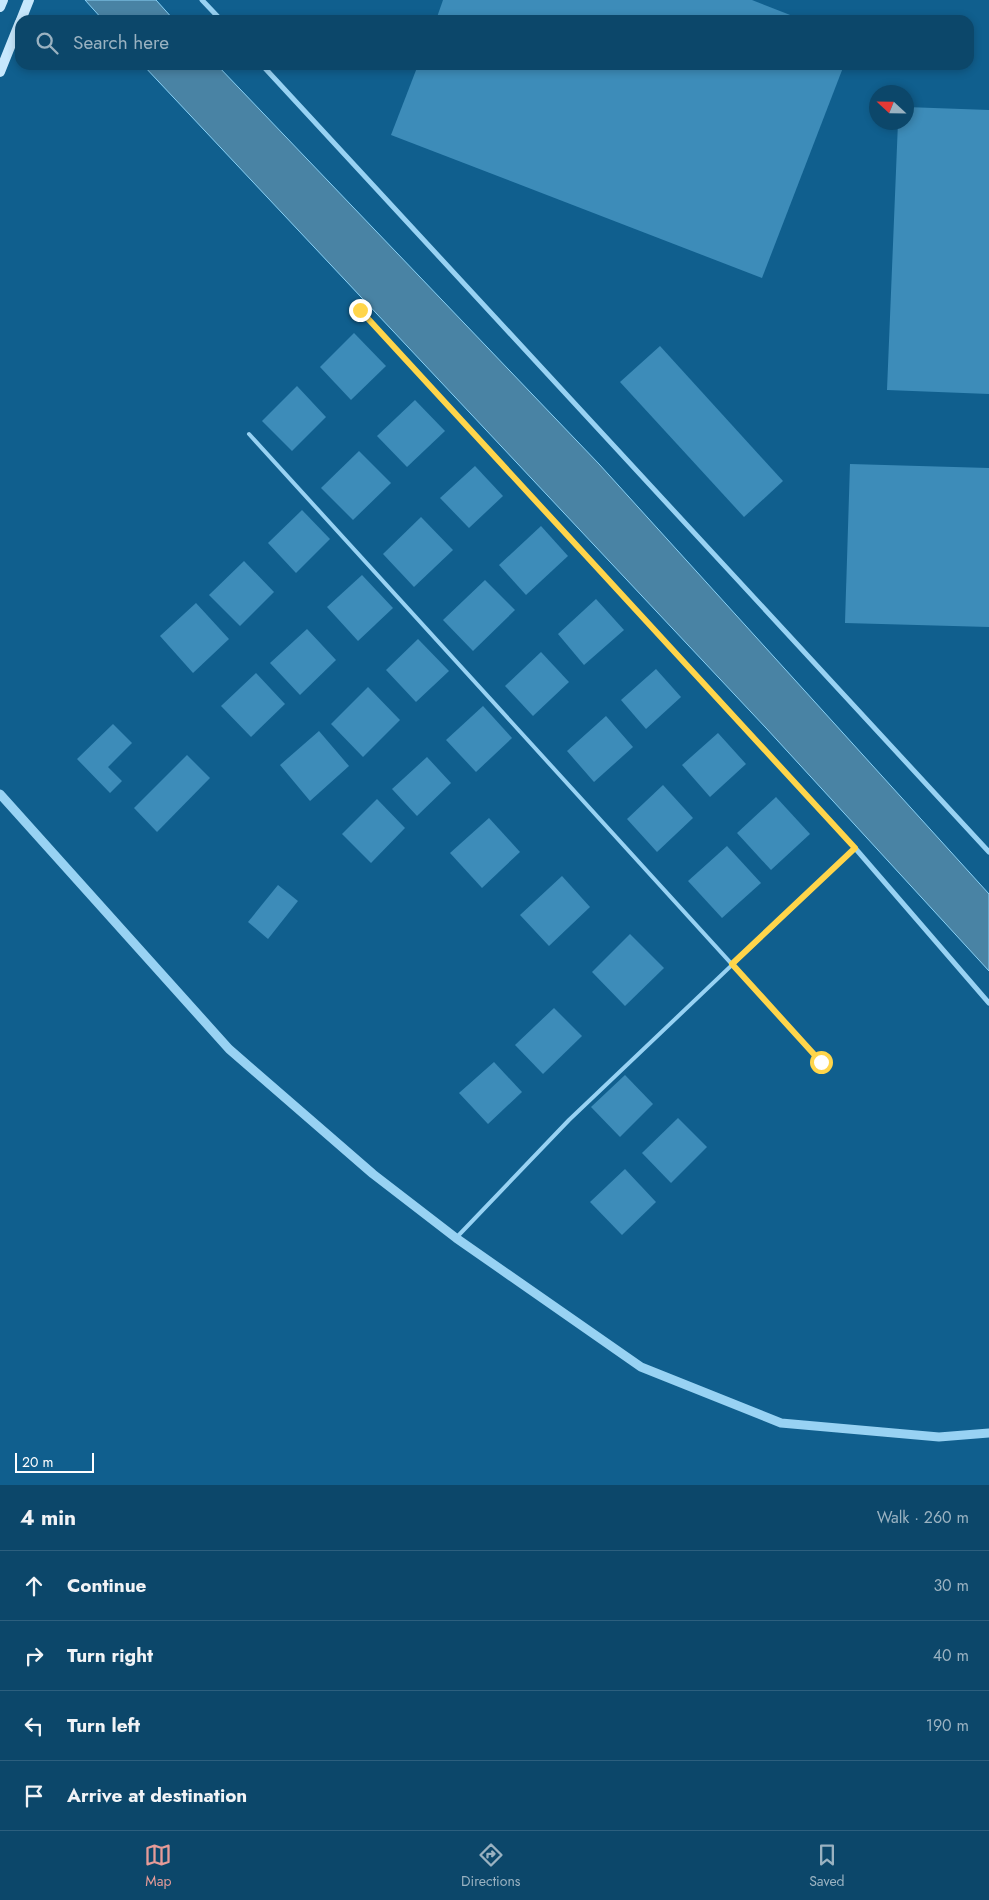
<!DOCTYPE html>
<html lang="en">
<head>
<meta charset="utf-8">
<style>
	:root { --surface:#0c476a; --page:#154e70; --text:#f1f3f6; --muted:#9ab2c1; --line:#2c5f7e; --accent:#e69b98 }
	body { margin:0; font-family:Jost,sans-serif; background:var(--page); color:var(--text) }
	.compass { position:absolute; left:869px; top:85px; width:45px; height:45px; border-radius:50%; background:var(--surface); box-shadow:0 2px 8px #0003; rotate:292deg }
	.scale { position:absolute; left:15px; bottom:12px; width:79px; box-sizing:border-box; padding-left:5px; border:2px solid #fff; border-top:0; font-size:14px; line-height:18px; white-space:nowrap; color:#fff; -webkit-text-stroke:4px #105f8e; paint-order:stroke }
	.stop { position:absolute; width:15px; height:15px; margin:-11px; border:4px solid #ffd54a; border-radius:50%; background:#fff }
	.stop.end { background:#ffd54a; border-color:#fff; box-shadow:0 1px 5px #0008 }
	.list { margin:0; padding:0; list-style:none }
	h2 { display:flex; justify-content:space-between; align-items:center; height:65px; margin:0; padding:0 20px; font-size:21px }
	h2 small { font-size:16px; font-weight:400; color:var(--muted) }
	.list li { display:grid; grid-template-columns:32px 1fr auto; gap:15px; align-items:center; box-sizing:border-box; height:70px; padding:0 20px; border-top:1px solid var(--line) }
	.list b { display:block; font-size:19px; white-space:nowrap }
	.list em { font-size:16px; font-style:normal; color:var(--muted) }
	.icon { flex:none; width:28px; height:28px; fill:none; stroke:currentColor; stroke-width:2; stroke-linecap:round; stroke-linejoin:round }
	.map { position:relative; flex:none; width:989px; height:1485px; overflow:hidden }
	.search { position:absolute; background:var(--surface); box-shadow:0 2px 8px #0003; left:15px; right:15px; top:15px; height:55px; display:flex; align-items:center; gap:12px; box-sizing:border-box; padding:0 18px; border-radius:15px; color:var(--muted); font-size:19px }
	.sheet { height:345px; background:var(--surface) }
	nav { display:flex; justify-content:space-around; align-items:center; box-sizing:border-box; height:70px; border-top:1px solid var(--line); background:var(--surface); font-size:14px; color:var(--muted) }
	nav a { display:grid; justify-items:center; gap:2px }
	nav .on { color:var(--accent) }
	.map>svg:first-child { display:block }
</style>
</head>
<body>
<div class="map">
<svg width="989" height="1485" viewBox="0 0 989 1485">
	<rect width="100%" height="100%" fill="#105f8e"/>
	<g fill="#4983a4" stroke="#89d1f6">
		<polygon points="85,0 156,0 174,20 103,20"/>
		<polygon points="143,65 217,65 599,464 989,894 989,971 766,728"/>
	</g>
	<g fill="#3d8cb9">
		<polygon points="443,0 752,0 803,20 436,20"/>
		<polygon points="418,65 844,65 762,278 391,135"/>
		<polygon points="906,107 989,110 989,394 887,390 898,122 906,122"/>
		<polygon points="354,333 386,366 351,400 320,367"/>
		<polygon points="660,346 783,481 744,517 620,382"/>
		<polygon points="297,386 326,417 292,451 262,421"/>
		<polygon points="415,400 445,431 407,467 377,436"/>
		<polygon points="359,451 391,483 353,520 321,488"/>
		<polygon points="850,464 989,468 989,627 845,623"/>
		<polygon points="475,466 503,496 469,528 440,498"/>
		<polygon points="302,510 330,539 296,573 268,543"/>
		<polygon points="421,517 453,550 414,587 383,554"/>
		<polygon points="541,526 568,556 526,595 499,565"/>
		<polygon points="244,561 274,592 240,626 209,595"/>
		<polygon points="362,575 393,608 358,641 327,607"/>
		<polygon points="485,580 515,610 473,651 443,620"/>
		<polygon points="596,599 624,630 584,665 558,634"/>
		<polygon points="196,603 229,639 193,673 160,636"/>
		<polygon points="307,629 336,660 300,695 270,663"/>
		<polygon points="418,639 449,671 416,702 386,670"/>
		<polygon points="541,652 569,682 533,716 505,686"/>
		<polygon points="656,669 681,697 646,729 621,700"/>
		<polygon points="256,673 285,704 251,737 221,706"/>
		<polygon points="368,687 400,720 363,757 331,724"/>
		<polygon points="483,706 512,738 476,772 446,740"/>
		<polygon points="606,716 633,747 594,782 567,751"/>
		<polygon points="113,724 132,743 108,767 122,781 110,793 77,759"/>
		<polygon points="319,731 349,766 310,801 280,765"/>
		<polygon points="718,733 746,764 710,797 682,765"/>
		<polygon points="187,755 210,778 157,832 134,808"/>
		<polygon points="427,757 451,783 417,816 392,789"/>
		<polygon points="663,785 693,818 657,852 627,819"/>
		<polygon points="776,797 810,834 771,870 737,833"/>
		<polygon points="377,799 405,828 371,863 342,834"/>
		<polygon points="489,818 520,852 482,888 450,853"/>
		<polygon points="727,846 761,883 722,918 688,881"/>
		<polygon points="562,876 590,907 549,946 520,915"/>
		<polygon points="278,885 298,901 268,939 248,922"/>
		<polygon points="630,934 664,968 625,1006 592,972"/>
		<polygon points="554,1008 582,1036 543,1074 515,1045"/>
		<polygon points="494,1062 522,1092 488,1124 459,1093"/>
		<polygon points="625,1075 653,1104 620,1137 591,1107"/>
		<polygon points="678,1118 707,1147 671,1183 642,1153"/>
		<polygon points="625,1169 656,1202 622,1235 590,1202"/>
	</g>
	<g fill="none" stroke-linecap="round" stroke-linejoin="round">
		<g stroke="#98d2f3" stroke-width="4">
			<polyline points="360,310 855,848 569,1120 456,1238"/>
			<polyline points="249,434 821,1062"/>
		</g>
		<g stroke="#98d2f3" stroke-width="5">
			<polyline points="202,0 221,20"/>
			<polyline points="262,65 989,852"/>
			<polyline points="855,848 989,1003"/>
		</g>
		<polyline stroke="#98d2f3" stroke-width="9" points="0,794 229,1049 373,1174 456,1238 641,1367 781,1423 939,1437 989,1433"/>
		<g stroke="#c7e8fd" stroke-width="10">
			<polyline points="0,7 3,0"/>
			<polyline points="21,20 29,0"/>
			<polyline points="0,72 20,22"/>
		</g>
	</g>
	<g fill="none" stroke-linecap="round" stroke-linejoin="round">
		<polyline stroke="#ffd54a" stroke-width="6" points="360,310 855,848 732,964 821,1062"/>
	</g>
</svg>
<svg class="compass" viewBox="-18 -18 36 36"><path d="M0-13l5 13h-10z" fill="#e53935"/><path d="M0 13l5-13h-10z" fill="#9ab2c1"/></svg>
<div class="scale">20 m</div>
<div class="stop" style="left:821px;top:1062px"></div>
<div class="stop end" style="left:360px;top:310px"></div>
<div class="search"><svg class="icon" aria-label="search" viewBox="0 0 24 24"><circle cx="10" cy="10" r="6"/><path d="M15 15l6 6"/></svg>Search here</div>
</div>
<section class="sheet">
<h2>4 min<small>Walk · 260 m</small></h2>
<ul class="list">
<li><svg class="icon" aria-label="ahead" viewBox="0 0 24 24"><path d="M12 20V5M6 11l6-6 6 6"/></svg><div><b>Continue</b></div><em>30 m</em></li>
<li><svg class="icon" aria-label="right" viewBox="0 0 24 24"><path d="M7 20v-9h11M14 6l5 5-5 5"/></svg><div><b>Turn right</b></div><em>40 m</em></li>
<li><svg class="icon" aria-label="left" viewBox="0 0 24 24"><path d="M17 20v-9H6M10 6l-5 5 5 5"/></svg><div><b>Turn left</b></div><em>190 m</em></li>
<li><svg class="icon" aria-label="arrive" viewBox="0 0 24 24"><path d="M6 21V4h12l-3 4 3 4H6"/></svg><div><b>Arrive at destination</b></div></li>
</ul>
</section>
<nav>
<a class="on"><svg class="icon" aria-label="map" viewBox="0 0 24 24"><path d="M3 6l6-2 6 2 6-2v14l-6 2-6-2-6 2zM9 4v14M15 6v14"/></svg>Map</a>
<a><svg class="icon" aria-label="directions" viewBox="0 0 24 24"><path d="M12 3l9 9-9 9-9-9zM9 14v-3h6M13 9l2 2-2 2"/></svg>Directions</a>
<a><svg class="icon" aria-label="saved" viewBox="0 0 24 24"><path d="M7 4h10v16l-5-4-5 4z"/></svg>Saved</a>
</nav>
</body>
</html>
